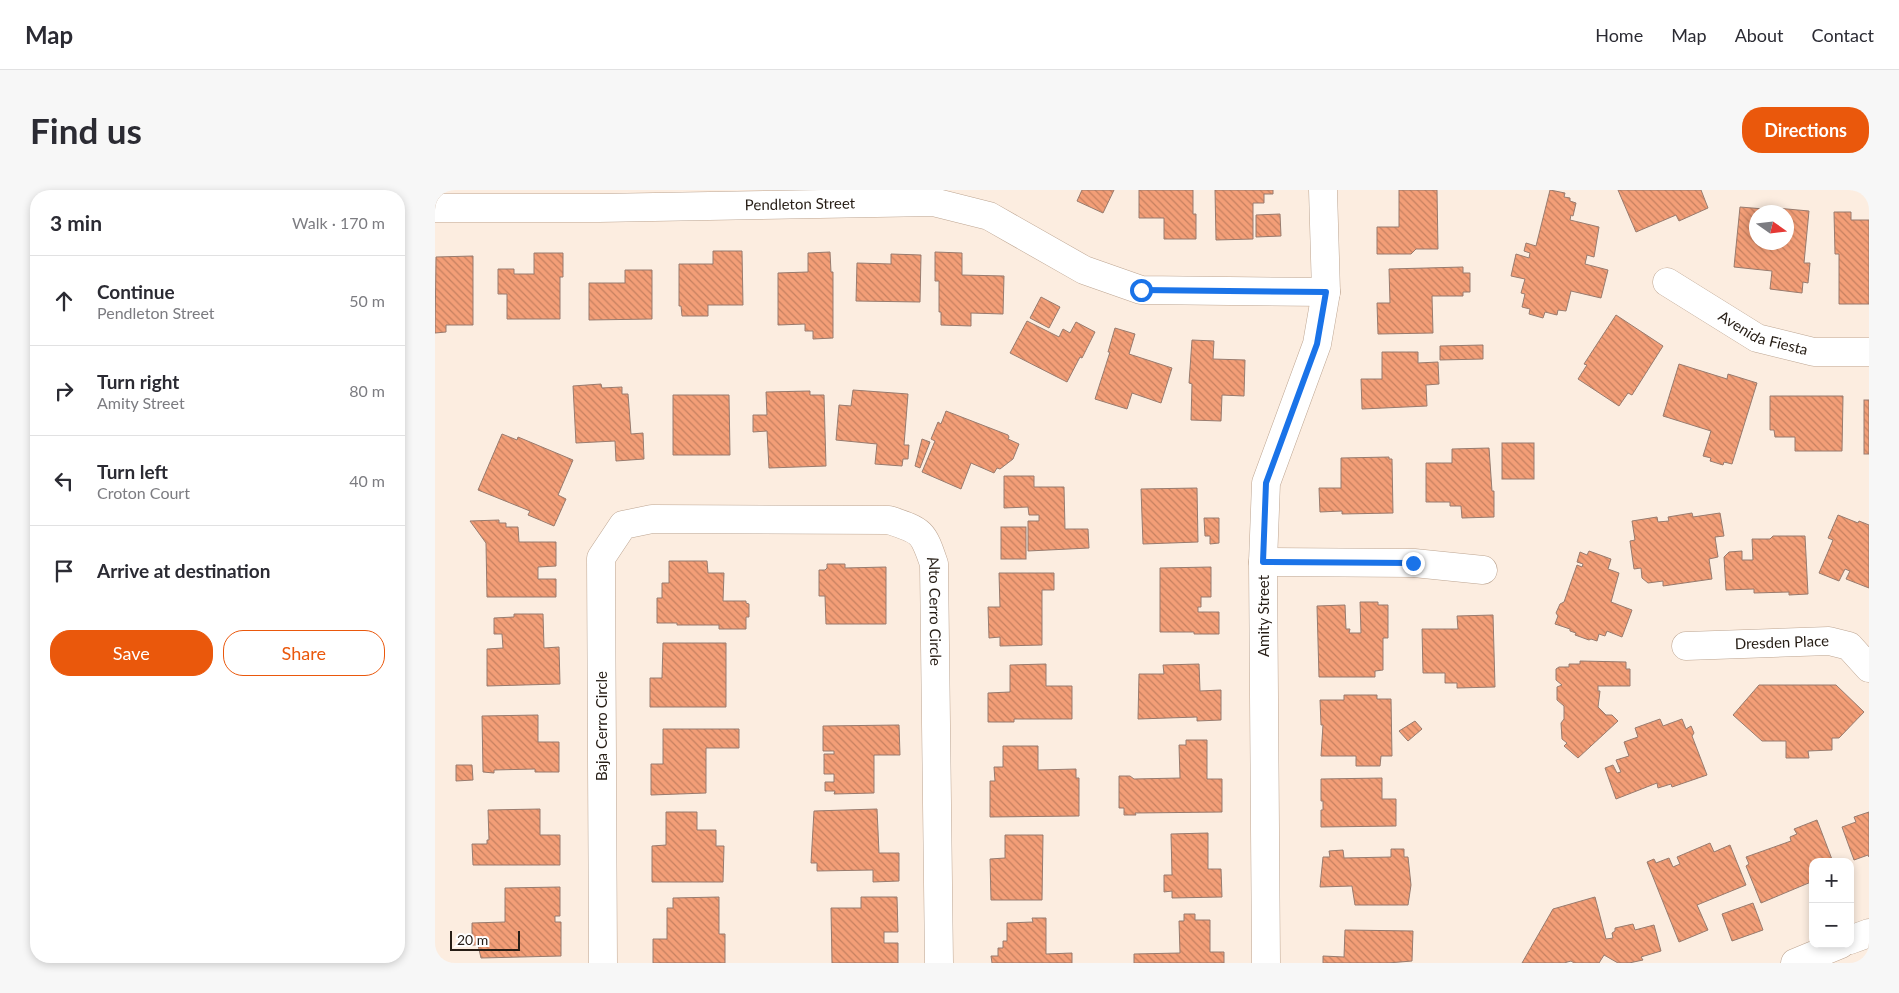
<!DOCTYPE html>
<html lang="en">
<head>
<meta charset="utf-8">
<style>
	:root { --surface:#fff; --page:#f7f7f7; --text:#2b2b33; --muted:#7c7c81; --line:#e1e1e2; --accent:#ea580c }
	body { margin:0; font-family:Lato,sans-serif; background:var(--page); color:var(--text) }
	.controls { position:absolute; right:15px; bottom:15px; display:grid; overflow:hidden; border-radius:10px; box-shadow:0 2px 8px #0003 }
	.controls button { width:45px; height:45px; display:grid; place-items:center; padding:0; border:0; border-bottom:1px solid var(--line); background:var(--surface); color:var(--text); font:25px sans-serif }
	.compass { position:absolute; left:1314px; top:15px; width:45px; height:45px; border-radius:50%; background:var(--surface); box-shadow:0 2px 8px #0003; rotate:104deg }
	.scale { position:absolute; left:15px; bottom:12px; width:70px; box-sizing:border-box; padding-left:5px; border:2px solid #261d15; border-top:0; font-size:14px; line-height:18px; white-space:nowrap; color:#261d15; -webkit-text-stroke:4px #fff; paint-order:stroke }
	.stop { position:absolute; width:15px; height:15px; margin:-11px; border:4px solid #1a73e8; border-radius:50%; background:#fff }
	.stop.end { background:#1a73e8; border-color:#fff; box-shadow:0 1px 5px #0008 }
	.list { margin:0; padding:0; list-style:none }
	h2 { display:flex; justify-content:space-between; align-items:center; height:65px; margin:0; padding:0 20px; font-size:21px }
	h2 small { font-size:16px; font-weight:400; color:var(--muted) }
	.list li { display:grid; grid-template-columns:32px 1fr auto; gap:15px; align-items:center; box-sizing:border-box; height:90px; padding:0 20px; border-top:1px solid var(--line) }
	.list b { display:block; font-size:19px; white-space:nowrap }
	.list p { margin:0; font-size:16px; white-space:nowrap; color:var(--muted) }
	.list em { font-size:16px; font-style:normal; color:var(--muted) }
	.actions { display:flex; gap:10px; padding:15px 20px }
	.actions a { flex:1; padding:11px 0; border:1px solid var(--accent); border-radius:20px; text-align:center; font-size:18px; color:var(--accent) }
	.actions .main { background:var(--accent); color:#fff }
	.icon { flex:none; width:28px; height:28px; fill:none; stroke:currentColor; stroke-width:2; stroke-linecap:round; stroke-linejoin:round }
	.map { position:relative; flex:none; width:1434px; height:773px; overflow:hidden; border-radius:20px }
	header { display:flex; align-items:center; gap:30px; box-sizing:border-box; height:70px; padding:0 25px; background:var(--surface); border-bottom:1px solid var(--line) }
	header strong { font-size:24px }
	nav { display:flex; gap:28px; margin-inline-start:auto; font-size:18px }
	.intro { display:flex; align-items:center; justify-content:space-between; box-sizing:border-box; height:120px; padding:0 30px }
	h1 { margin:0; font-size:35px }
	.button { padding:12px 22px; border-radius:20px; background:var(--accent); color:#fff; font-size:18px; font-weight:700 }
	main { display:flex; gap:30px; padding:0 30px }
	aside { flex:1; background:var(--surface); border-radius:20px; box-shadow:0 2px 8px #0003 }
	.map>svg:first-child { display:block }
</style>
</head>
<body>
<header>
<strong>Map</strong>
<nav><a>Home</a><a>Map</a><a>About</a><a>Contact</a></nav>
</header>
<div class="intro"><h1>Find us</h1><a class="button">Directions</a></div>
<main>
<aside>
<h2>3 min<small>Walk · 170 m</small></h2>
<ul class="list">
<li><svg class="icon" aria-label="ahead" viewBox="0 0 24 24"><path d="M12 20V5M6 11l6-6 6 6"/></svg><div><b>Continue</b><p>Pendleton Street</p></div><em>50 m</em></li>
<li><svg class="icon" aria-label="right" viewBox="0 0 24 24"><path d="M7 20v-9h11M14 6l5 5-5 5"/></svg><div><b>Turn right</b><p>Amity Street</p></div><em>80 m</em></li>
<li><svg class="icon" aria-label="left" viewBox="0 0 24 24"><path d="M17 20v-9H6M10 6l-5 5 5 5"/></svg><div><b>Turn left</b><p>Croton Court</p></div><em>40 m</em></li>
<li><svg class="icon" aria-label="arrive" viewBox="0 0 24 24"><path d="M6 21V4h12l-3 4 3 4H6"/></svg><div><b>Arrive at destination</b></div></li>
</ul>
<div class="actions"><a class="main">Save</a><a>Share</a></div>
</aside>
<div class="map">
<svg width="1434" height="773" viewBox="0 0 1434 773">
	<defs>
		<pattern id="building-back-hatch" width="6" height="6" patternUnits="userSpaceOnUse" patternTransform="scale(1.25)"><rect width="6" height="6" fill="#f39e77"/><path d="M-1 5l2 2M0 0l6 6M5-1l2 2" fill="none" stroke="#c58060"/></pattern>
	</defs>
	<rect width="100%" height="100%" fill="#fcede0"/>
	<g fill="url(#building-back-hatch)" stroke="#987b6e" fill-rule="evenodd">
		<polygon points="647,0 679,0 668,23 642,11"/>
		<polygon points="704,0 758,0 758,24 761,24 761,49 729,49 729,28 704,28"/>
		<polygon points="780,0 838,0 838,4 829,4 829,13 818,13 818,49 781,50"/>
		<polygon points="964,0 1002,0 1003,59 981,59 976,64 942,64 942,37 964,37"/>
		<polygon points="1115,0 1130,3 1129,7 1135,8 1135,11 1141,13 1138,26 1136,25 1135,30 1164,37 1159,67 1152,65 1150,74 1173,80 1166,108 1136,101 1131,121 1123,120 1122,125 1110,122 1108,128 1094,124 1095,119 1087,117 1090,104 1086,103 1090,89 1076,86 1081,64 1094,68 1095,63 1089,61 1091,53 1101,56"/>
		<polygon points="1183,0 1266,0 1273,18 1244,31 1241,25 1201,42"/>
		<path d="M1305,17L1341,20V18L1374,21L1369,73H1375L1373,93L1368,92L1367,103L1335,99L1337,81L1299,77ZM1322,22H1352V52H1322Z"/>
		<polygon points="1399,22 1416,22 1416,30 1434,30 1434,114 1404,114 1404,64 1400,64"/>
		<polygon points="845,24 846,46 821,47 821,25"/>
		<polygon points="278,61 307,61 308,115 273,115 273,126 247,126 246,116 244,116 244,74 278,74"/>
		<polygon points="395,62 396,82 398,82 398,148 378,149 378,141 370,141 370,134 343,135 343,83 373,82 373,63"/>
		<polygon points="500,62 527,63 527,85 569,86 568,124 536,123 536,136 506,135 506,122 504,122 504,91 500,91"/>
		<polygon points="99,63 128,63 128,87 125,87 125,129 72,129 72,104 63,104 63,79 79,79 79,84 99,84"/>
		<polygon points="456,64 486,65 485,112 421,111 422,73 456,74"/>
		<polygon points="38,66 38,135 11,135 11,142 0,143 1,67"/>
		<polygon points="1028,77 1028,83 1035,83 1035,102 1028,102 1028,106 997,106 998,143 943,144 942,113 955,113 954,79"/>
		<polygon points="190,80 217,80 217,129 154,130 154,93 190,93"/>
		<polygon points="606,107 625,117 614,138 595,128"/>
		<polygon points="1181,125 1228,156 1197,205 1193,203 1184,216 1143,189 1152,175 1149,174"/>
		<polygon points="592,131 624,147 628,139 635,143 641,132 660,142 647,168 645,167 632,192 575,163"/>
		<polygon points="680,138 700,144 694,164 737,178 726,213 697,203 692,219 660,209 675,162 673,162"/>
		<polygon points="757,150 779,151 778,169 810,170 809,206 787,205 786,231 756,230 757,194 754,193"/>
		<polygon points="1048,155 1048,169 1005,170 1005,156"/>
		<polygon points="947,162 983,162 983,173 1003,172 1004,194 991,195 992,216 927,219 926,189 947,189"/>
		<polygon points="1244,174 1292,189 1293,184 1322,193 1297,274 1289,272 1288,275 1275,271 1276,268 1268,266 1276,241 1228,226"/>
		<polygon points="166,194 167,198 187,197 187,204 193,204 196,244 208,243 209,269 181,271 180,251 141,253 138,196"/>
		<polygon points="418,200 473,204 469,255 474,255 473,269 468,269 467,276 440,274 442,254 401,250 404,215 416,216"/>
		<polygon points="375,201 375,205 389,205 391,276 334,278 332,241 318,242 318,225 332,225 331,202"/>
		<polygon points="238,205 294,205 295,265 238,265"/>
		<polygon points="1335,206 1408,206 1407,261 1360,261 1360,247 1340,247 1339,240 1335,240"/>
		<rect x="1429" y="210" width="5" height="54"/>
		<polygon points="511,221 573,245 574,247 573,249 584,254 578,269 565,279 562,278 559,283 536,273 526,299 487,282 500,251 496,249 503,232 506,234"/>
		<polygon points="67,244 82,250 83,247 138,270 123,305 131,309 119,336 93,325 95,321 43,300"/>
		<polygon points="487,249 495,252 485,278 480,276"/>
		<rect x="1067" y="253" width="32" height="36"/>
		<polygon points="1054,258 1057,301 1059,301 1059,327 1027,328 1026,316 1015,316 1015,312 991,312 991,273 1017,273 1017,259"/>
		<polygon points="954,267 954,269 957,269 958,323 907,324 907,321 885,322 884,298 906,298 906,268"/>
		<polygon points="569,286 599,286 599,297 629,297 630,339 653,339 654,358 593,361 593,331 604,331 604,325 594,325 593,317 569,318"/>
		<polygon points="762,298 763,352 708,354 706,299"/>
		<polygon points="1257,323 1258,327 1285,323 1289,346 1280,347 1283,367 1274,369 1277,389 1228,396 1228,391 1213,393 1207,388 1206,378 1199,379 1195,351 1200,350 1197,331 1222,327 1223,332 1234,331 1233,327"/>
		<polygon points="1403,325 1423,333 1424,331 1434,335 1434,398 1411,389 1415,381 1410,379 1404,391 1384,383 1398,350 1393,348"/>
		<polygon points="769,328 784,328 784,353 775,354 775,346 770,346"/>
		<polygon points="64,330 64,333 71,333 71,337 83,337 84,352 121,352 121,376 103,377 103,389 121,389 121,407 52,407 51,353 35,331"/>
		<rect x="566" y="337" width="25" height="32"/>
		<polygon points="1338,346 1370,346 1373,404 1354,405 1354,402 1319,403 1319,399 1291,400 1289,367 1294,362 1307,361 1307,370 1318,370 1317,349 1335,349"/>
		<polygon points="1154,361 1176,369 1173,379 1184,383 1176,412 1197,420 1187,447 1172,441 1170,446 1164,444 1162,451 1156,449 1154,450 1140,445 1141,443 1135,441 1135,439 1120,434 1123,426 1121,423 1125,414 1129,412 1142,375 1147,377 1148,374 1142,372 1145,362 1152,365"/>
		<polygon points="234,371 272,371 273,383 289,383 288,411 311,411 311,413 314,414 314,427 311,427 311,439 284,439 284,435 242,435 242,433 222,433 222,408 227,408 227,393 234,393"/>
		<polygon points="392,374 410,374 410,378 451,377 451,434 391,434 390,406 384,406 384,380 390,380 392,378"/>
		<polygon points="776,377 776,407 766,407 766,417 763,417 763,422 784,422 784,444 759,444 759,442 725,442 725,378"/>
		<polygon points="564,383 619,383 619,400 607,400 607,455 565,456 565,447 554,448 553,417 565,417"/>
		<polygon points="925,412 943,412 943,415 953,415 953,448 948,448 948,480 940,481 940,487 884,487 882,416 910,415 911,439 915,439 914,443 926,443"/>
		<polygon points="79,424 108,424 109,458 124,457 125,494 52,496 52,459 68,458 67,444 59,444 59,428 79,427"/>
		<polygon points="1058,425 1060,497 1022,498 1022,493 1010,493 1010,483 988,483 987,439 1023,439 1022,426"/>
		<polygon points="228,453 291,453 291,517 215,517 215,488 227,488"/>
		<polygon points="1145,471 1191,472 1191,479 1195,479 1195,496 1163,496 1163,501 1165,501 1163,517 1171,525 1177,525 1183,531 1143,568 1129,556 1132,553 1127,549 1126,533 1129,529 1129,516 1122,510 1122,497 1127,495 1121,490 1121,479 1124,477 1134,477 1134,474 1145,474"/>
		<polygon points="611,474 611,496 637,496 637,529 579,529 579,532 553,532 553,503 575,502 575,475"/>
		<polygon points="764,474 765,501 786,500 786,530 762,531 762,527 703,529 704,484 729,484 728,475"/>
		<polygon points="1324,495 1401,495 1429,522 1404,548 1397,548 1397,560 1373,561 1374,568 1351,568 1351,551 1327,551 1298,525"/>
		<polygon points="909,505 942,505 942,509 956,509 957,566 946,566 945,576 921,576 921,566 886,566 888,535 886,535 885,510 909,510"/>
		<polygon points="103,525 103,552 124,552 124,582 100,582 100,579 59,580 59,583 48,582 47,526"/>
		<polygon points="1225,529 1228,536 1247,529 1251,539 1256,536 1259,543 1257,546 1272,585 1237,597 1236,594 1223,598 1222,593 1181,609 1170,578 1178,575 1182,583 1186,582 1181,570 1194,566 1189,552 1203,547 1200,538"/>
		<polygon points="980,531 987,539 973,551 964,541"/>
		<polygon points="464,535 465,565 439,565 439,603 399,604 400,601 390,601 390,592 399,592 399,584 389,584 389,564 399,564 399,561 388,561 388,536"/>
		<polygon points="228,539 304,539 304,558 271,558 271,603 216,605 216,574 228,574"/>
		<polygon points="751,550 772,550 772,589 787,589 787,622 700,623 701,625 689,625 689,618 684,618 684,586 695,586 699,589 745,588 744,555 751,555"/>
		<polygon points="568,556 603,556 603,580 641,579 641,588 644,588 644,626 555,627 555,591 560,591 559,577 568,577"/>
		<polygon points="21,575 37,575 38,590 21,591"/>
		<polygon points="947,588 947,609 961,609 961,636 886,637 886,620 888,620 888,611 886,611 886,589"/>
		<polygon points="105,619 105,645 125,645 125,675 38,675 37,654 52,654 52,650 54,650 53,620"/>
		<polygon points="442,619 444,663 464,663 464,691 438,692 438,680 382,681 382,673 376,673 379,621"/>
		<polygon points="231,622 262,622 262,640 281,640 281,656 289,656 288,692 217,692 217,656 231,655"/>
		<polygon points="1434,622 1434,667 1433,665 1419,670 1407,637 1421,632 1419,627"/>
		<polygon points="1382,630 1398,672 1378,672 1378,698 1376,692 1326,713 1311,676 1314,674 1311,667 1356,651 1355,647 1362,644 1359,639"/>
		<polygon points="773,643 773,679 786,679 787,707 737,708 737,701 729,702 729,685 737,685 736,644"/>
		<polygon points="570,645 608,645 607,710 556,710 555,669 570,668"/>
		<polygon points="1275,653 1279,662 1295,655 1311,695 1262,715 1273,740 1244,752 1212,672 1219,669 1221,673 1234,668 1238,677 1245,674 1242,667"/>
		<polygon points="956,659 969,659 969,667 973,667 976,695 973,715 920,715 917,696 885,697 888,667 895,667 894,661 908,660 909,668 956,667"/>
		<polygon points="125,697 125,726 120,726 120,732 126,732 126,766 46,768 43,755 37,755 37,733 70,732 70,698"/>
		<polygon points="284,707 284,744 290,744 290,773 218,773 218,749 232,749 232,718 238,718 238,708"/>
		<polygon points="426,707 462,707 463,742 449,742 449,753 463,753 463,773 397,773 396,718 426,718"/>
		<polygon points="1160,707 1171,749 1178,748 1177,743 1180,741 1180,738 1198,734 1200,740 1219,735 1226,761 1206,767 1208,770 1194,773 1183,773 1169,765 1164,773 1139,773 1136,771 1129,773 1087,773 1118,719"/>
		<polygon points="1318,713 1328,740 1297,751 1287,724"/>
		<polygon points="749,724 760,724 760,730 775,730 775,762 789,762 789,773 699,773 699,764 745,763 744,731 749,731"/>
		<polygon points="597,728 611,728 611,764 637,763 637,773 557,773 556,766 563,766 563,758 568,758 568,751 572,751 572,733 598,732"/>
		<polygon points="910,740 978,741 977,771 953,773 888,773 888,766 909,767"/>
	</g>
	<g fill="none" stroke-linecap="round" stroke-linejoin="round">
		<defs>
			<g id="minor">
				<path id="s1" d="M0,18H164L498,12L554,26L649,80L706,100L891,102"/>
				<path id="s2" d="M1232,92L1322,148L1379,162H1434"/>
				<polyline points="828,372 979,373 1048,380"/>
				<path id="s3" d="M1251,456L1394,451L1414,456L1434,478"/>
				<polyline points="1415,750 1434,743"/>
				<path id="s4" d="M168,773L166,368L188,335L217,329L454,330C487,341 488,341 499,374L504,773"/>
				<polyline points="831,773 828,372 831,293 882,154 891,102 888,0"/>
				<polyline points="1360,773 1406,754"/>
			</g>
		</defs>
		<use href="#minor" stroke="#bda591" stroke-width="29"/>
		<use href="#minor" stroke="#fff" stroke-width="28"/>
	</g>
	<g fill="none" stroke-linecap="round" stroke-linejoin="round">
		<polyline stroke="#1a73e8" stroke-width="6" points="706,100 891,102 882,154 831,293 828,372 978,373"/>
	</g>
	<g text-anchor="middle" stroke-width="5" stroke-linejoin="round" paint-order="stroke">
		<g font-size="15" fill="#261d15" stroke="#fff">
			<text dy="5" stroke="none"><textPath href="#s1" startOffset="365">Pendleton Street</textPath></text>
			<text dy="5" stroke="none"><textPath href="#s2" startOffset="110">Avenida Fiesta</textPath></text>
			<text dy="5" stroke="none"><textPath href="#s4" startOffset="826">Alto Cerro Circle</textPath></text>
			<text transform="translate(829 426) rotate(-90)" y="5">Amity Street</text>
			<text dy="5" stroke="none"><textPath href="#s3" startOffset="96">Dresden Place</textPath></text>
			<text transform="translate(167 536) rotate(-90)" y="5">Baja Cerro Circle</text>
		</g>
	</g>
</svg>
<div class="controls">
<button>+</button>
<button>−</button>
</div>
<svg class="compass" viewBox="-18 -18 36 36"><path d="M0-13l5 13h-10z" fill="#e53935"/><path d="M0 13l5-13h-10z" fill="#7c7c81"/></svg>
<div class="scale">20 m</div>
<div class="stop" style="left:706px;top:100px"></div>
<div class="stop end" style="left:978px;top:373px"></div>
</div>
</main>
</body>
</html>
